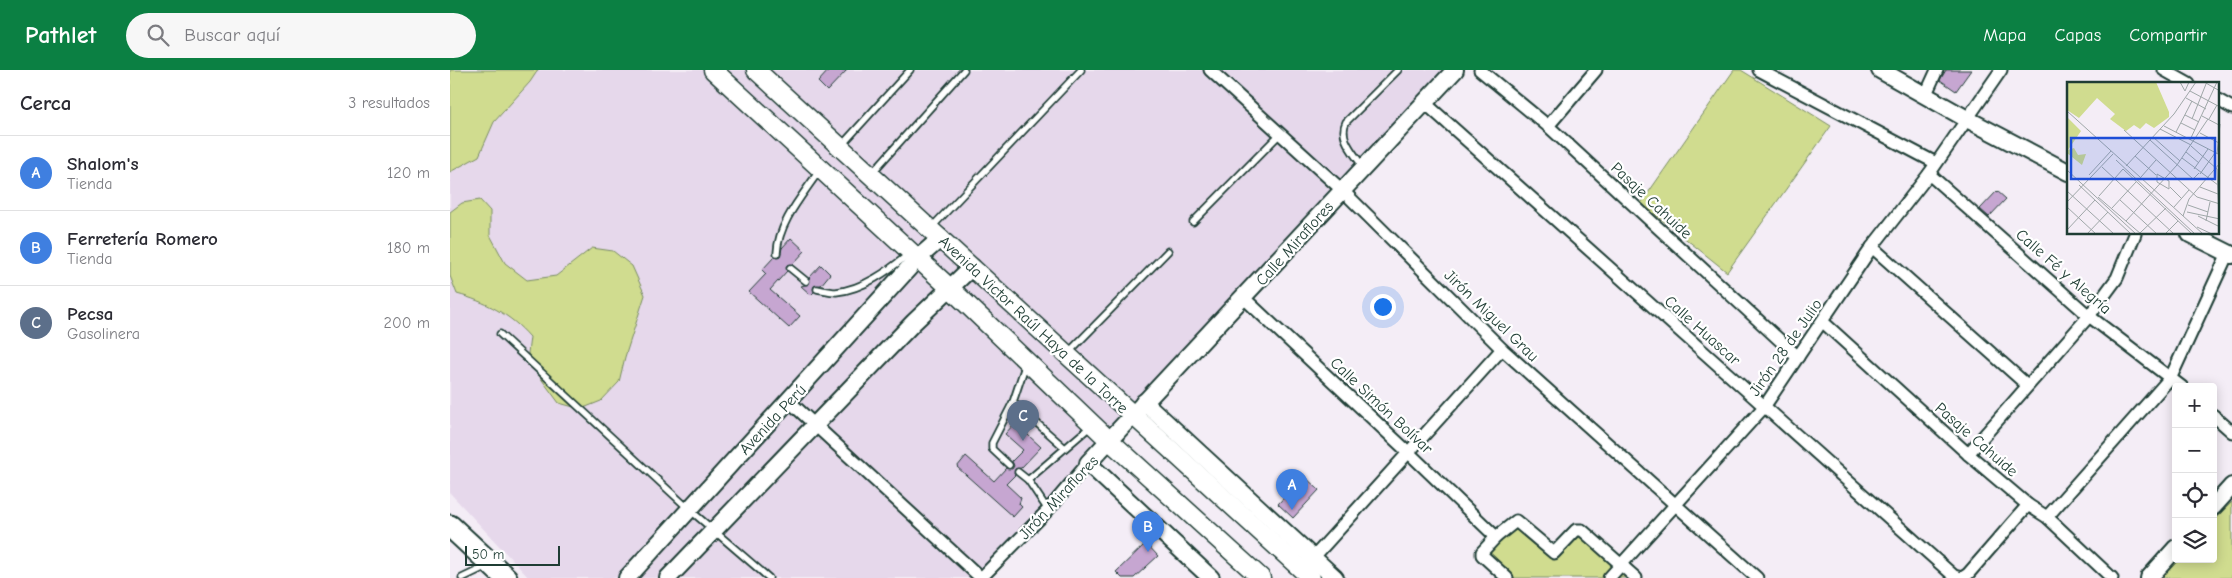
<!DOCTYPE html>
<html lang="es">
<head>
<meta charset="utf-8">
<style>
	:root { --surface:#fff; --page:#f7f7f7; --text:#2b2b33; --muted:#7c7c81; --line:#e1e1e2; --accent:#0b8043 }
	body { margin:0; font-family:"Comic Neue",sans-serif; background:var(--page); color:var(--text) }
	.controls { position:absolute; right:15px; bottom:15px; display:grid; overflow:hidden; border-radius:5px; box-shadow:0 2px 12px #0003 }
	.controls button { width:45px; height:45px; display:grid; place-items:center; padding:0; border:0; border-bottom:1px solid var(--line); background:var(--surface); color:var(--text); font:25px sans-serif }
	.scale { position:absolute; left:15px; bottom:12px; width:95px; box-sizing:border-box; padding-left:5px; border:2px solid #1f3d34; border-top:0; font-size:14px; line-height:18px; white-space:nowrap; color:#1f3d34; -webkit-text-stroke:4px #fff; paint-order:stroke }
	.you { position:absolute; left:932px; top:236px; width:18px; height:18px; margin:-12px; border:4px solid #fff; border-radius:50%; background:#1a73e8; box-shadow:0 0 0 8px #1a73e833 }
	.badge { display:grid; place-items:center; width:32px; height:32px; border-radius:50%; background:var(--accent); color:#fff; font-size:16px; font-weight:700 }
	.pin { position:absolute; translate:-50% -41px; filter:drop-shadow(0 1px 2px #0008) }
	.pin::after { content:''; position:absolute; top:26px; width:18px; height:15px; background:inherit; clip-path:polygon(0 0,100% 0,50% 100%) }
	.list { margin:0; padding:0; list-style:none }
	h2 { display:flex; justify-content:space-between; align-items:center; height:65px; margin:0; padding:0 20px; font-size:21px }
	h2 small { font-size:16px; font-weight:400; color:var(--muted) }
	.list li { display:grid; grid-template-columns:32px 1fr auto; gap:15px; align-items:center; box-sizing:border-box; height:75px; padding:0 20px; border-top:1px solid var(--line) }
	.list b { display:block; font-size:19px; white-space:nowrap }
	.list p { margin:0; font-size:16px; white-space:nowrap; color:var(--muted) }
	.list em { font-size:16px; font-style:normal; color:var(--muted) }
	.icon { flex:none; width:28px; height:28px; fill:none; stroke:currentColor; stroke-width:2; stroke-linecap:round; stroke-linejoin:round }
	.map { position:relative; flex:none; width:1782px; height:508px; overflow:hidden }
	header { display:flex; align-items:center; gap:30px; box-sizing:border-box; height:70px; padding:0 25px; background:var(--accent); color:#fff }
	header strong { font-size:24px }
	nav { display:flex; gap:28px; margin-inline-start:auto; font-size:18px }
	.search { width:350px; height:45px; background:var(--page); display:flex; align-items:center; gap:12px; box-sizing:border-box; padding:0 18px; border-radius:28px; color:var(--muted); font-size:19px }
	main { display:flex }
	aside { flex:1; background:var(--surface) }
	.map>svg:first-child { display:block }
</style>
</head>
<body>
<header>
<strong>Pathlet</strong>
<div class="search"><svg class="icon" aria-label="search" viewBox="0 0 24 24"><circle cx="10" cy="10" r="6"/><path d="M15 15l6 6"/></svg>Buscar aquí</div>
<nav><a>Mapa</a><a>Capas</a><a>Compartir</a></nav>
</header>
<main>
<aside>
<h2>Cerca<small>3 resultados</small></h2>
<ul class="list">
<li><span class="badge" style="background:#3f7fe0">A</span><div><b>Shalom's</b><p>Tienda</p></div><em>120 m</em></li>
<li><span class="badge" style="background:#3f7fe0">B</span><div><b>Ferretería Romero</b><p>Tienda</p></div><em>180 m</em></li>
<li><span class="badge" style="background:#5c6f8a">C</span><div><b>Pecsa</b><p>Gasolinera</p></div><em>200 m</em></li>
</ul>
</aside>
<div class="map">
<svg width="1782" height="508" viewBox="0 0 1782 508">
	<rect width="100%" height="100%" fill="#f4edf6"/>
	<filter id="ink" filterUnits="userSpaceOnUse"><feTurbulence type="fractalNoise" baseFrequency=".02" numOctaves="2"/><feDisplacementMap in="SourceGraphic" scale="10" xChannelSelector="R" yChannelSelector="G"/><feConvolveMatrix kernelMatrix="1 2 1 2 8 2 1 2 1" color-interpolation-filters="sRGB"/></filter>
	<g filter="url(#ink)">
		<polygon fill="#e6d8eb" points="0,0 996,0 526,508 79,508 0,423"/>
		<g fill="#d0dc8f" stroke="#788c62">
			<polygon points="0,0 88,0 80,12 44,52 29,86 0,102"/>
			<polygon points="1284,0 1291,0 1381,56 1277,202 1191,133"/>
			<path d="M30,130L40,141V165L55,193L77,210L106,206L142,178L163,181L182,196L195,225L175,287L169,312L151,331L131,339L109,333L84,299L78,283L80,267C60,244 36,232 7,224L0,206V142L12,133Z"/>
			<polygon points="1782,432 1782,508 1709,508 1727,489 1763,489 1763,451"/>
			<polygon points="1064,454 1103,489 1129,464 1179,508 1065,508 1037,482"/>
		</g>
		<g fill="#c6a6d1" stroke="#1f3d34">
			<polygon points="379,0 397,0 377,21 368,12"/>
			<polygon points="1496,0 1521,0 1506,21 1490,10"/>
			<polygon points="1547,121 1556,129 1539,147 1530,139"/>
			<polygon points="341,168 355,181 343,194 337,195 337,201 320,220 350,246 339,258 299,222 316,204 312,200 324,187 330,186 332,178"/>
			<polygon points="371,195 380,204 371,215 364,216 364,222 361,225 351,216 359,214 359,208"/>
			<polygon points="565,353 591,377 571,398 565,399 565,405 556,414 571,428 569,434 572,437 563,447 507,397 516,386 544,411 556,398 562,399 564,396 562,391 573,380 555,364"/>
			<polygon points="854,406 869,420 843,448 828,434"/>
			<polygon points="696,473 708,486 684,508 672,508 666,502"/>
		</g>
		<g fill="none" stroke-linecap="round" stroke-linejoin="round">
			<defs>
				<g id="lane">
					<polyline points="391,76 460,0"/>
					<path d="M913,97C905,84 888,68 896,52L948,0"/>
					<polyline points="422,103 514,0"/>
					<polyline points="743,152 830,64"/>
					<polyline points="482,157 631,0"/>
					<path d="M327,183C328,153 353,125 369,101"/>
					<polyline points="340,198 356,211"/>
					<path d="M367,219C373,220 380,222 386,222C414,219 438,201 459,184"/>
					<polyline points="50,264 240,440 319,508"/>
					<polyline points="618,283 718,181"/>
					<polyline points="563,332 615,378"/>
					<polyline points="559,395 542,379 542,373 563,332 576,293"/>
					<polyline points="568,402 578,410 598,440"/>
					<polyline points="578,410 641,356"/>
					<polyline points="12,508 37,496"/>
				</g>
				<g id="street">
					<polyline points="760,0 892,120 1052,279 1307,508"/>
					<polyline points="1030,0 1098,56 1348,287"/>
					<polyline points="1309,0 1486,93"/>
					<polyline points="1714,0 1739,14"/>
					<polyline points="1476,24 1487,0"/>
					<polyline points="1768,30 1782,38"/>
					<polyline points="974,32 1504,506 1512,508 1518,504 1578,435"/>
					<polyline points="1098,56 1146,0"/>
					<polyline points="1479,104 1639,246 1732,317"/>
					<polyline points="1422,177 1577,315"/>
					<polyline points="794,228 958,382 1046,467"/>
					<polyline points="1373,252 1518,384 1578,435 1597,447 1662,508"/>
					<polyline points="339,331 531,508"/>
					<polyline points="1763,345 1782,362"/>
					<polyline points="1518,384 1639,246 1667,208 1685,164"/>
					<polyline points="1597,447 1721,307 1778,183"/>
					<polyline points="863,488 1052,279"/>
					<polyline points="531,508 598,440 638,393"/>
					<polyline points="1057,508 1032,485 1032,482 1046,467 1066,451 1104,483 1126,460 1132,460 1186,508"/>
					<polyline points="1159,508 1314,337 1422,177 1479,104 1551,0"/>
				</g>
				<g id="secondary">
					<polyline points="1430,0 1517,49 1618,102"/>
					<polyline points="1740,164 1782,185"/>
					<polyline points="694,332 885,508"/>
					<polyline points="1763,437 1782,416"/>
					<polyline points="177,508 467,189 491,168"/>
					<polyline points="218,508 464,252 522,197"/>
					<polyline points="761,508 638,393 1005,0"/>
					<polyline points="1699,508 1726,478"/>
				</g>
				<g id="primary">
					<polyline points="263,0 501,219 660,371 811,508"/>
					<polyline points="306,0 861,508"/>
				</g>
				<polyline id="highway" points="0,456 56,508"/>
			</defs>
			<use href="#lane" stroke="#1f3d34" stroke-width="9"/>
			<use href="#street" stroke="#1f3d34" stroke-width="15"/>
			<use href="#secondary" stroke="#1f3d34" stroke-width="20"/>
			<use href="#primary" stroke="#1f3d34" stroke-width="21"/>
			<use href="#highway" stroke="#1f3d34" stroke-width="25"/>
			<use href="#lane" stroke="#fff" stroke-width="5.5"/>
			<use href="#street" stroke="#fff" stroke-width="11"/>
			<use href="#secondary" stroke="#fff" stroke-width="16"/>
			<use href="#primary" stroke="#fff" stroke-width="18"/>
			<use href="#highway" stroke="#fff" stroke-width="21"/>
		</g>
	</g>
	<g text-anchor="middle" stroke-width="4.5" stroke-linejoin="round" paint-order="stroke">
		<g font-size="16" fill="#1f3d34" stroke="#fff">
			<text transform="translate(1202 130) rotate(43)" y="6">Pasaje Cahuide</text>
			<text transform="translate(844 173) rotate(-48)" y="6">Calle Miraflores</text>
			<text transform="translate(1614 201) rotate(41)" y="6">Calle Fé y Alegría</text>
			<text transform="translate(1042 245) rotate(44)" y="6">Jirón Miguel Grau</text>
			<text transform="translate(584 254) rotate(43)" y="6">Avenida Victor Raúl Haya de la Torre</text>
			<text transform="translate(1253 260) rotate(42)" y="6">Calle Huascar</text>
			<text transform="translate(1335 277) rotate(-55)" y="6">Jirón 28 de Julio</text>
			<text transform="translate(932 335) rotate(43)" y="6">Calle Simón Bolívar</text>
			<text transform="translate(322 349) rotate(-47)" y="6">Avenida Perú</text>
			<text transform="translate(1527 369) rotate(41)" y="6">Pasaje Cahuide</text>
			<text transform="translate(608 427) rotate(-47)" y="6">Jirón Miraflores</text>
		</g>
	</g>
	<g transform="translate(1617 12)">
		<rect width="152" height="152" fill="#f4edf6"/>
		<path d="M89,0L102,30V35L87,46L79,41L73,47L67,43L59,49L43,37L48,32L30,16L12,36L0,28V1ZM0,35L14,49L1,68L7,66L11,73L19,72L15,83L0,71Z" fill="#d0dc8f"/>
		<path fill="none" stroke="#9fa7a8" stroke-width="1" d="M113,0L118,9L122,0M137,0L153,9M123,9L153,25M119,16L139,27M0,29L136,152M118,33L132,40M135,34L152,43M125,37L139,2M142,37L150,23M114,41L128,48M97,44L153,73M93,47L124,63M57,48L130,115L153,122M109,50L125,19M133,51L152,61M86,55L113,79M83,58L126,97L132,91M123,58L150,0M124,64L150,87L152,137M119,70L132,81M150,72L153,42M68,74L89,93M115,76L151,103M49,78L128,152M59,84L107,32L129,0M35,85L107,152M56,87L125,152M127,87L141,67M0,88L69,152M90,92L102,99V107L90,100ZM133,92L148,71M22,93L44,69M74,95L89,78M12,103L64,152M103,105L114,116M133,105L151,112M0,109L47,152M32,114L56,87M31,115L74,152M53,118L90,152M0,120L46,72M121,123L141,130M0,125L29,152M107,125L122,108M45,126L69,100M120,130L153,137M116,134L122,117L153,81M131,134L153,145M59,139L110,83L141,37M139,139L143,120M130,145L145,152M0,148L28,118M73,151L99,126M20,152L41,130M98,152L111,139"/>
		<path fill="#1d4ed8" fill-opacity="0.15" stroke="#1d4ed8" stroke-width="2.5" d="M4,56H148V97H4Z"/>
		<rect width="152" height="152" fill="none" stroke="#1f3d34" stroke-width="2.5"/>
	</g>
</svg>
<div class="controls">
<button>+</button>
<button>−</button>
<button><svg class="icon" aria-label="locate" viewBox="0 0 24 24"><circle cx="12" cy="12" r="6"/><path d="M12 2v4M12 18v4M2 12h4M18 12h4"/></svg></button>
<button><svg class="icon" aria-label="layers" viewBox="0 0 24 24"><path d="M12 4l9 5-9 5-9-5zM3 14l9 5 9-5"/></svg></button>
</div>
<div class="scale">50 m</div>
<div class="you"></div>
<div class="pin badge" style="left:842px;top:440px;background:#3f7fe0">A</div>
<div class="pin badge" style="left:698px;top:482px;background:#3f7fe0">B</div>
<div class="pin badge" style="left:573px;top:371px;background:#5c6f8a">C</div>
</div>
</main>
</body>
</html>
